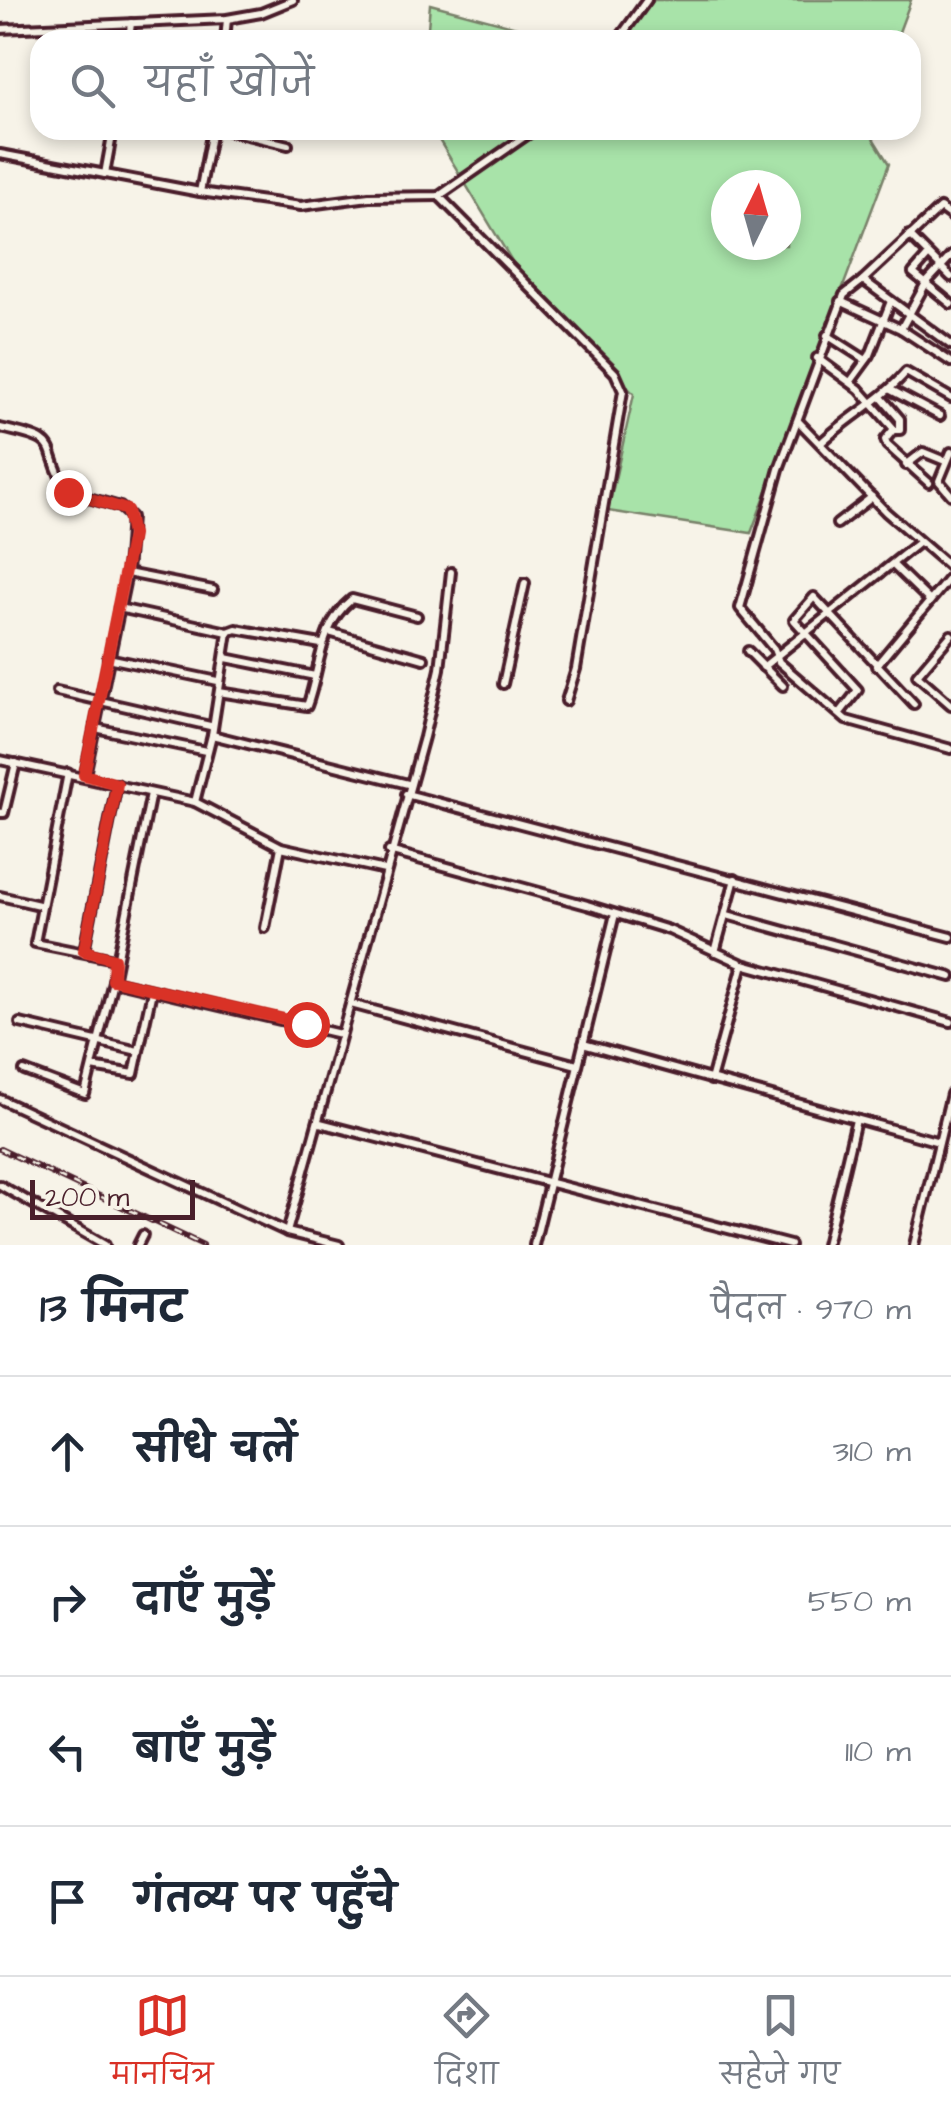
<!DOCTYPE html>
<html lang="hi">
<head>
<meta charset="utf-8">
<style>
	:root { --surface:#fff; --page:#f6f6f7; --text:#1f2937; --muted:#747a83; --line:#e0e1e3; --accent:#d93025 }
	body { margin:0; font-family:"Architects Daughter","Playpen Sans Deva",sans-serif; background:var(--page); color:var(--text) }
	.compass { position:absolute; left:711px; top:170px; width:90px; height:90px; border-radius:50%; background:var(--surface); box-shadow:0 5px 15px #0003; rotate:5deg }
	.scale { position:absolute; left:30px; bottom:25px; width:165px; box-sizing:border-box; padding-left:10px; border:5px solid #4a1f2b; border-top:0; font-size:28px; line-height:35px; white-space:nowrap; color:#4a1f2b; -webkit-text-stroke:8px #f7f3e8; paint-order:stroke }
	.stop { position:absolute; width:30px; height:30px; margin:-22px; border:8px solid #d93025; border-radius:50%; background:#fff }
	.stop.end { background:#d93025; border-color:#fff; box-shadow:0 2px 10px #0008 }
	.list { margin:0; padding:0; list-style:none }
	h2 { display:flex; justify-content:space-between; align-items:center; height:130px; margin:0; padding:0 40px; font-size:42px }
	h2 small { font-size:32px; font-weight:400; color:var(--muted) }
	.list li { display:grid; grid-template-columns:65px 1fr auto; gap:30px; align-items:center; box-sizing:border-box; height:150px; padding:0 40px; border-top:2px solid var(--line) }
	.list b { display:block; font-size:38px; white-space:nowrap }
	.list em { font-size:32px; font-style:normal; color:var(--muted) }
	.icon { flex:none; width:55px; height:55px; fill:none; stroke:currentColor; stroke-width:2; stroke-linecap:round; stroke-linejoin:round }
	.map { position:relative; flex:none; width:951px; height:1245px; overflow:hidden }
	.search { position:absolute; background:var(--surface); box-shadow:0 5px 15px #0003; left:30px; right:30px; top:30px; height:110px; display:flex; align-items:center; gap:25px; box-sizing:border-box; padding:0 35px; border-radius:30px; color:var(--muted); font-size:38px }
	.sheet { height:730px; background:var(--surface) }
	nav { display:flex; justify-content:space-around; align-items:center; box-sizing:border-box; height:140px; border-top:2px solid var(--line); background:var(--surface); font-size:28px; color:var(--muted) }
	nav a { display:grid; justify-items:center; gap:5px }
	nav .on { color:var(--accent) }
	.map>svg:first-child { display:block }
</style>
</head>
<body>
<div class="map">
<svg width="951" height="1245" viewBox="0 0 951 1245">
	<rect width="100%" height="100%" fill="#f7f3e8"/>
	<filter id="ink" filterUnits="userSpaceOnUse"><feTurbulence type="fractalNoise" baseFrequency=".01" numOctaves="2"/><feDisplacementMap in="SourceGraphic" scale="20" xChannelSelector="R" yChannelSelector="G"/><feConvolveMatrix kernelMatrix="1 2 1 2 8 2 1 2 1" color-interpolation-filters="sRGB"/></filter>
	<g filter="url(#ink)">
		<g fill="#a8e3a9" stroke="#79816a" stroke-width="2.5" fill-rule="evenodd">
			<polygon points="654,0 911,0 896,40 622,40"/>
			<polygon points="430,4 565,40 427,40"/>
			<path d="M433,130H868L889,164L751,533L608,511L634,394L530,291ZM726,185H786V245H726Z"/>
		</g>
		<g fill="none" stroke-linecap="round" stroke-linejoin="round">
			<defs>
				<g id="minor">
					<polyline points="0,29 227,19 261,13 293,0"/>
					<polyline points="129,40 131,23"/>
					<polyline points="225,40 227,19"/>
					<polyline points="618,40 647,0"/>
					<polyline points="212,130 200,192 301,206 369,197 439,196 534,130"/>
					<polyline points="226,130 288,145"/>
					<polyline points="0,154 200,192"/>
					<polyline points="105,174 113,130"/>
					<polyline points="439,196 615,373 623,391 576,669 566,701"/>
					<polyline points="909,235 951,277"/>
					<polyline points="928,256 913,273 951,304"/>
					<polyline points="863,280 940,208 951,216"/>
					<polyline points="840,301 901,329 951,362"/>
					<polyline points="901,329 926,283 951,256"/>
					<polyline points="827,335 866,360"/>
					<polyline points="951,345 863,280 844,295 779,469 740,608 774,649 779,662 846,720 951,749"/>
					<polyline points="817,358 859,389 895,430 900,430 900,419 881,397"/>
					<polyline points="851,381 870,355 891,301"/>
					<polyline points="891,390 940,416"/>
					<polyline points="799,422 886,512 951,568"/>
					<path d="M0,428C68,442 39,444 68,492L120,507L131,517L127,573L85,775"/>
					<polyline points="894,429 885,440 887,445 929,483"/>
					<path d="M821,443C848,417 882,400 906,372L951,398"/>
					<polyline points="951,452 939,481 951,495"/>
					<polyline points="906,465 923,452 945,461"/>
					<polyline points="837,524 872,497"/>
					<polyline points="893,565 930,601"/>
					<polyline points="127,573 213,590"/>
					<polyline points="119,608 228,632 236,629 321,644"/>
					<polyline points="329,632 424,659"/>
					<polyline points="951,635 917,675 951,705"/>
					<polyline points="748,651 783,686"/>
					<polyline points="108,658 218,681"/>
					<polyline points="226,658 315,676"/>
					<polyline points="876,666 951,576"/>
					<polyline points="763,667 918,543"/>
					<polyline points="503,684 525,583"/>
					<polyline points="57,691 210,726"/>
					<path d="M219,692L307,706C321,669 318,626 352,599L417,616"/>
					<polyline points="840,713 858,690 794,620 814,597 914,704"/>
					<polyline points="95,728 206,751"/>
					<polyline points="212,735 408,784"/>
					<polyline points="0,760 195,802 281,847 385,870"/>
					<polyline points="68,773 35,943 114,959"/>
					<polyline points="406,794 951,937"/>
					<polyline points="195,802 212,735 228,632"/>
					<polyline points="0,813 4,813 16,763"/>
					<polyline points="389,851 587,905 669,930 743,964 951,1022"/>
					<polyline points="0,896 39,905"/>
					<polyline points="727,915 951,977"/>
					<polyline points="265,928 281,847"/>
					<polyline points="84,951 117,784"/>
					<polyline points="715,952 735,879"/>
					<polyline points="113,981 151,793"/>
					<polyline points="351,1004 577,1065"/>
					<polyline points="20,1023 138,1051"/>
					<polyline points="583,1044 939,1142"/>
					<polyline points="92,1067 134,1074 152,991"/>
					<polyline points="24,1071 85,1094 113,981 340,1034"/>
					<polyline points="711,1080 743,964"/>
					<polyline points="0,1099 287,1232 339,1245"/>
					<polyline points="320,1123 790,1245"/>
					<polyline points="0,1185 105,1245"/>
					<polyline points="287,1232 424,737 440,669 451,572"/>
					<polyline points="138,1245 143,1235"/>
					<polyline points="534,1245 615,914"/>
					<polyline points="826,1245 856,1120"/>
					<polyline points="914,1245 951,1094"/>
				</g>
			</defs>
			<use href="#minor" stroke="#4a1f2b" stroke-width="14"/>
			<use href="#minor" stroke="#f7f3e8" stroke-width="6"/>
			<defs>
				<polyline id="rail" points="0,1149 203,1245"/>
			</defs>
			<use href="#rail" stroke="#4a1f2b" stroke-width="6"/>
			<use href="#rail" stroke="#f7f3e8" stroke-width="2.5" stroke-dasharray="8" stroke-linecap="butt"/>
		</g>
	</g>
	<g fill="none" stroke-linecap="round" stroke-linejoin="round" filter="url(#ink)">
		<polyline stroke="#d93025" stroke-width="12" points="68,492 127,510 132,535 84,775 117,784 84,951 114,959 113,980 306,1024"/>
	</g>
</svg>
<svg class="compass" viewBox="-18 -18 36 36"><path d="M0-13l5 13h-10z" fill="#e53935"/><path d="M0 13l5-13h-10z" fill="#747a83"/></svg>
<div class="scale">200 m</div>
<div class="stop" style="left:306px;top:1024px"></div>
<div class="stop end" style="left:68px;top:492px"></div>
<div class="search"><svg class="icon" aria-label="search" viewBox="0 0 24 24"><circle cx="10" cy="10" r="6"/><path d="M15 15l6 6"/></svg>यहाँ खोजें</div>
</div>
<section class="sheet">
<h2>13 मिनट<small>पैदल · 970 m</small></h2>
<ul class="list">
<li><svg class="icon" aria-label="ahead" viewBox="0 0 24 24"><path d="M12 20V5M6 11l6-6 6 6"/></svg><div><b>सीधे चलें</b></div><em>310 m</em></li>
<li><svg class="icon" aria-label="right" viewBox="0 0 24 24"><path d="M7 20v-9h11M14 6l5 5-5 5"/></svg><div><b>दाएँ मुड़ें</b></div><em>550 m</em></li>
<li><svg class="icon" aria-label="left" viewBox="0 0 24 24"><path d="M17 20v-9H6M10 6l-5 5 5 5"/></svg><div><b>बाएँ मुड़ें</b></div><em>110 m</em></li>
<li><svg class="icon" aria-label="arrive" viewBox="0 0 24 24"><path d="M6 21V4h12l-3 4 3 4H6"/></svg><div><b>गंतव्य पर पहुँचे</b></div></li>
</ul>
</section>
<nav>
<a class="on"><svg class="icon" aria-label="map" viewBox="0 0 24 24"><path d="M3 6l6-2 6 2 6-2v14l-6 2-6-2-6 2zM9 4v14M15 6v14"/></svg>मानचित्र</a>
<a><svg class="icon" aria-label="directions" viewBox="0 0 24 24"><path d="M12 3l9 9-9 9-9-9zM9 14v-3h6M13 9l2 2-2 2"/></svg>दिशा</a>
<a><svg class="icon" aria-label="saved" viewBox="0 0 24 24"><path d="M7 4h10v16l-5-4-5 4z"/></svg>सहेजे गए</a>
</nav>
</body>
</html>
